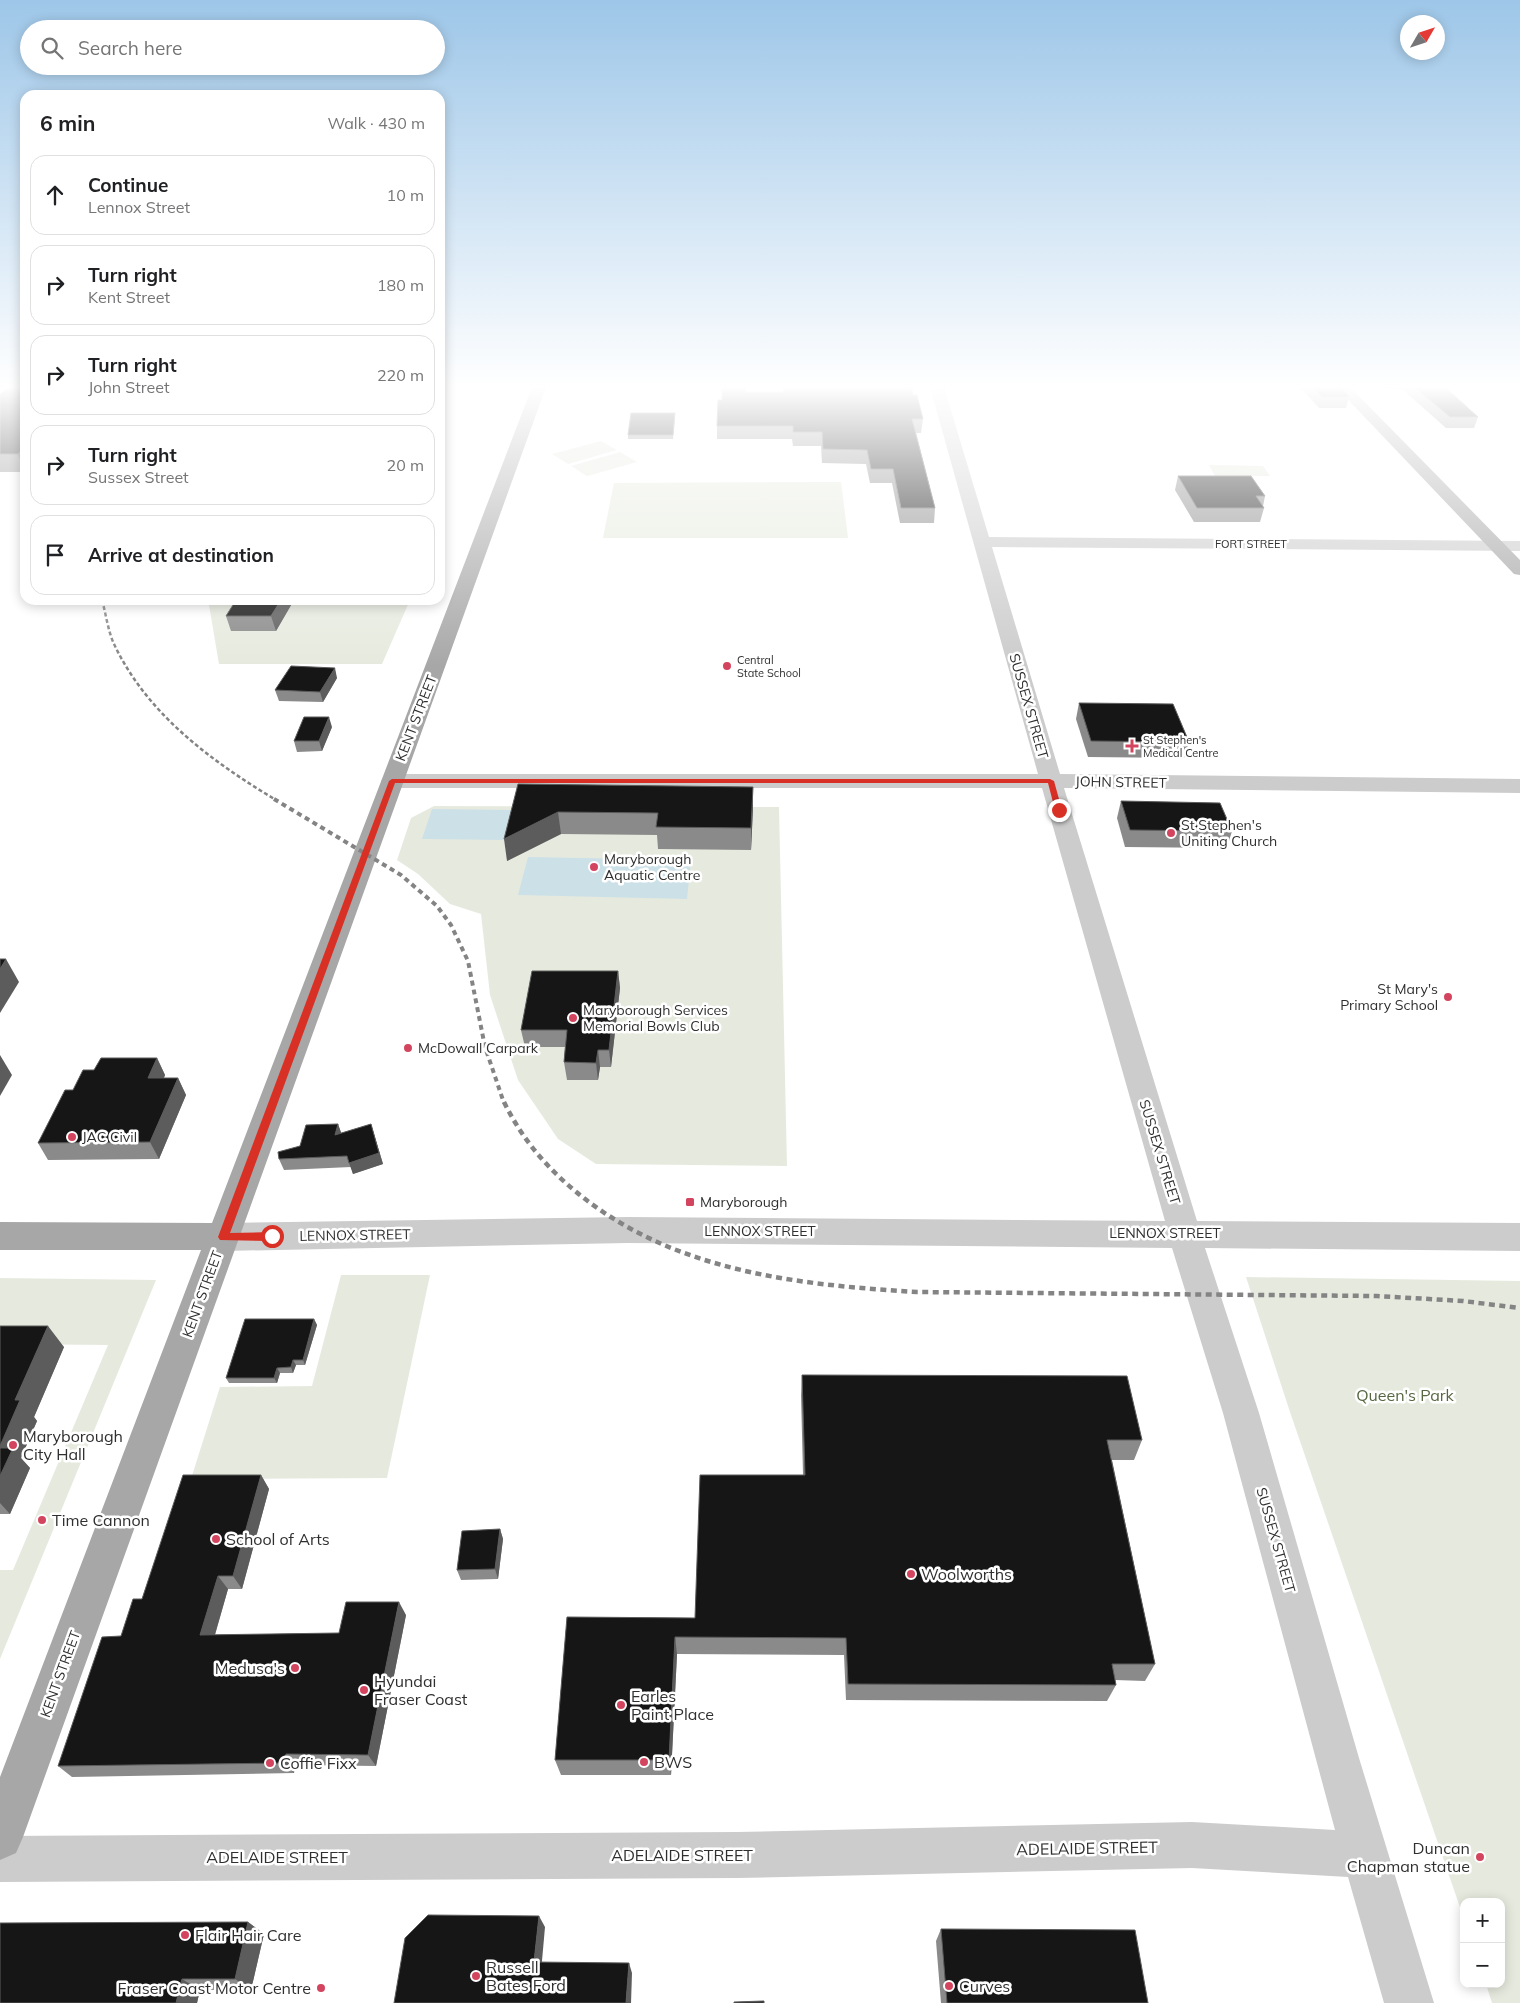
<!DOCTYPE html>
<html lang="en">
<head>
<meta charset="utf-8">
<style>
	:root { --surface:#fff; --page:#f6f6f6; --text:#202124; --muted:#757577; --line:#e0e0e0 }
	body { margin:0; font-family:Mulish,sans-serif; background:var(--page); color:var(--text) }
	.controls { position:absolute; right:15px; bottom:15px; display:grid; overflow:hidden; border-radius:10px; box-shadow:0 2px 12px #0003 }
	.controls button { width:45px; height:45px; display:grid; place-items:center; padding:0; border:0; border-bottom:1px solid var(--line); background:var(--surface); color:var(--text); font:25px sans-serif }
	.compass { position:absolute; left:1400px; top:15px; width:45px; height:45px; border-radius:50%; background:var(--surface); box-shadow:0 2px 12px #0003; rotate:51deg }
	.stop { position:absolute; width:15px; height:15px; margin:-11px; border:4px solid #d93025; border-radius:50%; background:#fff }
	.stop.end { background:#d93025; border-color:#fff; box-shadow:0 1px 5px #0008 }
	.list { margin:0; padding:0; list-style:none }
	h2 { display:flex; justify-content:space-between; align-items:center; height:65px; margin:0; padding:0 20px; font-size:21px }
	h2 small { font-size:16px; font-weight:400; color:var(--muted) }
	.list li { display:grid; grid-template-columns:32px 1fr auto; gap:15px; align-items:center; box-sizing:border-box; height:80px; margin:0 10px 10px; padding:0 10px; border:1px solid var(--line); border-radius:15px }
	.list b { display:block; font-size:19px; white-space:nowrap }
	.list p { margin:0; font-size:16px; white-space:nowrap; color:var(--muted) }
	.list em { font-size:16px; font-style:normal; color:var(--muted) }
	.icon { flex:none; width:28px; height:28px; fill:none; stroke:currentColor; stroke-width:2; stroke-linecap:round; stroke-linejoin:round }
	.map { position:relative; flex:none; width:1520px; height:2003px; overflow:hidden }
	.search { position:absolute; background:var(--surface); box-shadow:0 2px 12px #0003; left:20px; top:20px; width:425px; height:55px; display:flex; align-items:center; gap:12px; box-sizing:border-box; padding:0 18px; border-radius:28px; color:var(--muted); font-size:19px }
	.panel { position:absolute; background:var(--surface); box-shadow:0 2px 12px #0003; left:20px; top:90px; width:425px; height:515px; border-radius:15px }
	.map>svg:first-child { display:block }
</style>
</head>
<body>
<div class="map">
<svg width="1520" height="2003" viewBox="0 0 1520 2003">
	<rect width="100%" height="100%" fill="#fff"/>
	<g fill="#e6eade">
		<polygon points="601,441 617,450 568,464 552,454"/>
		<polygon points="620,452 637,462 587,476 571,466"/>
		<polygon points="1209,465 1263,466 1270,476 1215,476"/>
		<polygon points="841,482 848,538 603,538 614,483"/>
		<polygon points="213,600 410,600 382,664 219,664 209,605"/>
		<polygon points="434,806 779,807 787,1166 596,1164 558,1139 518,1080 490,995 481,914 450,904 418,874 397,860 411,818"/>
		<polygon points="341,1275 430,1275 387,1478 191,1479 220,1387 312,1386"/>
		<polygon points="1246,1277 1520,1281 1520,2003 1492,2003 1486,1984 1501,1984 1501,1902 1464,1902 1464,1919 1290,1412"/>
		<polygon points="0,1278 156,1280 0,1659 0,1570 13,1570 108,1345 0,1344"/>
	</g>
	<g fill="#cce0e8">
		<polygon points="432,809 515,810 507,840 422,839"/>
		<polygon points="528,857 691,860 687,899 518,895"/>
	</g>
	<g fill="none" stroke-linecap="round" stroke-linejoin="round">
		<polygon fill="#ccc" fill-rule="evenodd" points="930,387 944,387 989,537 1520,541 1520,551 992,547 1060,774 1520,779 1520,793 1064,788 1197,1221 1520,1223 1520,1251 1205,1248 1259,1413 1359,1758 1434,2003 1384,2003 1348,1877 1192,1868 737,1878 0,1882 0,1836 737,1832 1192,1822 1335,1830 1223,1413 1172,1248 628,1243 223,1251 211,1247 207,1237 211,1227 223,1223 628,1217 1165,1221 1042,788 392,788 384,786 381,781 384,776 392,774 1038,774"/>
		<g fill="#a7a7a7" fill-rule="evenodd">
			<polygon points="532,387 546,387 23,1837 16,1853 0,1860 0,1777 201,1250 0,1250 0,1222 212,1223"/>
			<polygon points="1336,387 1350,387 1520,560 1520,575 1514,574"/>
		</g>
		<path stroke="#848484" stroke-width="2.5" stroke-dasharray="4 2.5" stroke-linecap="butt" d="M102,600C106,614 108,631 114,644C147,714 211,761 276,800"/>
		<polyline stroke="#848484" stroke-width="4" stroke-dasharray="5 4" stroke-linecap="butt" points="274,799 401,875 437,906 451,925 468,961 485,1047 504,1103"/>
		<path stroke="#848484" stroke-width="4.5" stroke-dasharray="6 4.5" stroke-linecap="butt" d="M504,1102C524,1143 552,1174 589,1202C684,1273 802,1285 917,1292L1377,1296L1463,1301L1520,1308"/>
	</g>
	<g fill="#8a8a8a">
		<polygon points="783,387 911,387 923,419 921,433 916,433 935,508 934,523 900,523 892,483 870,483 866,464 822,463 821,446 793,446 792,439 717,439 717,426 722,400 746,392 783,392"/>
		<polygon points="1282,387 1341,387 1349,397 1346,408 1319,408 1302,389 1283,388"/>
		<polygon points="1352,387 1445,387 1478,417 1474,428 1446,428 1402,389 1354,388"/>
		<polygon points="0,394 25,472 0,472"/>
		<polygon points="675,417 673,439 628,439 628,435"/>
		<polygon points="1178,476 1265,496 1263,506 1264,508 1260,522 1194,522 1175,490"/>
		<polygon points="236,600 294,600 276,631 231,631 226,616"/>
		<polygon points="337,678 323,702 279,701 275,690"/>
		<polygon points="1079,703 1189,742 1184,758 1088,757 1076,719"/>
		<polygon points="332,727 322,751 297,752 294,741"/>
		<polygon points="518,784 753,808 751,850 658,849 657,835 561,834 507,861"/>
		<polygon points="1121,801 1232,831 1227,848 1125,847 1117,818"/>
		<polygon points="618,971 620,988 611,1067 600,1067 598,1080 567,1080 564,1062 565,1047 525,1047 521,1030"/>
		<polygon points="157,1058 165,1075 164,1078 178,1078 186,1095 159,1159 48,1160 38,1143 94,1070"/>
		<polygon points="338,1124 341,1133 371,1124 383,1164 353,1174 351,1167 284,1170 279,1159 300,1146"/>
		<polygon points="314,1319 317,1325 305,1365 296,1365 293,1373 280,1373 277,1383 229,1383 226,1378"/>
		<polygon points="0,1326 64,1347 34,1417 37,1421 21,1458 30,1468 10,1514 0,1514"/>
		<polygon points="802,1375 1142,1440 1134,1460 1112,1460 1155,1664 1145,1681 1115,1680 1116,1685 1107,1701 846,1700 844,1655 677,1654 671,1775 561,1775 555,1760 567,1617 695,1618 803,1475 801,1395"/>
		<polygon points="261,1475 269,1489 242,1589 228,1589 215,1635 339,1633 406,1615 376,1766 295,1765 294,1773 72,1777 58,1766 121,1636 142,1599"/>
		<polygon points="500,1529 503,1539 498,1579 461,1580 457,1570"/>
		<polygon points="248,1922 264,1934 251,1990 200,1990 197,2003 0,2003"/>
		<polygon points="941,1929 1148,2003 941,2003 936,1941"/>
	</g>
	<g fill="#5c5c5c">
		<polygon points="25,447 25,472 18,454"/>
		<polygon points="281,600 294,600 276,631 271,616"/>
		<polygon points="335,668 337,678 323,702 320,692"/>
		<polygon points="329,717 332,727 322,751 319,741"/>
		<polygon points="753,787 753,808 751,850 751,828"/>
		<polygon points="558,812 561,834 507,861 504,839"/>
		<polygon points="6,959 19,982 0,1013 0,969"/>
		<polygon points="618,971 620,988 611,1067 609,1050"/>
		<polygon points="598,1050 600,1067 598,1080 596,1063"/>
		<polygon points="0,1055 12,1075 0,1096"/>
		<polygon points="157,1058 165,1075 156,1095 148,1078"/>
		<polygon points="178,1078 186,1095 159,1159 150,1142"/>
		<polygon points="338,1124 342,1135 335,1135"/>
		<polygon points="371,1124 383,1164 353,1174 349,1163"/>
		<polygon points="314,1319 317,1325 305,1365 303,1360"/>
		<polygon points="48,1326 64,1347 34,1417 37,1421 21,1458 30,1468 10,1514 0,1503 0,1446 15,1400"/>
		<polygon points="293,1360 296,1365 293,1373 291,1367"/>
		<polygon points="277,1368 280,1373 277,1383 274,1378"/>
		<polygon points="261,1475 269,1489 242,1589 233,1576"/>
		<polygon points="500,1529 503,1539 498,1579 495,1569"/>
		<polygon points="218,1576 228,1589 211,1648 200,1635"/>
		<polygon points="399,1602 406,1615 376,1766 368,1755"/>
		<polygon points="675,1637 677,1654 671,1775 669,1760"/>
		<polygon points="286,1754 295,1765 294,1773 284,1763"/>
		<polygon points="539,1916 545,1927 541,1972 534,1962"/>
		<polygon points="248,1922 264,1934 251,1990 235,1979"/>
		<polygon points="629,1963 632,1973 631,2003 626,2003"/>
		<polygon points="182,1979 200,1990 197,2003 176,2003"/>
	</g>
	<g fill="#161616" stroke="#5c5c5c">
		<polygon points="10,387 25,387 25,447 18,454 0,454 0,394"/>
		<polygon points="722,387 746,387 746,392 784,392 784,387 911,387 913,395 917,395 923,419 912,419 935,508 901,508 893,469 871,469 867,450 823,449 822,432 793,432 793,426 717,426 718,400 722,400"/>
		<polygon points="1312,387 1341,387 1349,397 1322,397"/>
		<polygon points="1414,387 1445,387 1478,417 1450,417"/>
		<polygon points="631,413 675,413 673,435 628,435"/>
		<polygon points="1178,476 1251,476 1265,496 1256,496 1264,508 1197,508"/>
		<polygon points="236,600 281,600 271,616 226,616"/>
		<polygon points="291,666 335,668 320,692 275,690"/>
		<polygon points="1079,703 1173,704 1189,742 1091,741"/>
		<polygon points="304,717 329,717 319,741 294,741"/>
		<polygon points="518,784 753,787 751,828 656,827 658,813 558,812 504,839"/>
		<polygon points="1121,801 1220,803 1232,831 1130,830"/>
		<polygon points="0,959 6,959 0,969"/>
		<polygon points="532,971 618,971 609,1050 598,1050 596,1063 564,1062 567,1030 521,1030"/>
		<polygon points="101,1058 157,1058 148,1078 178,1078 150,1142 38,1143 65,1090 73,1090 83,1070 94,1070"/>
		<polygon points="338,1124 335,1135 371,1124 379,1153 349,1163 347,1156 279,1159 278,1152 300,1146 306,1125"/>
		<polygon points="245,1319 314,1319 303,1360 293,1360 291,1367 277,1368 274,1378 226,1378"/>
		<polygon points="0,1326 48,1326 15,1400 20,1400 0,1446"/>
		<polygon points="802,1375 1127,1376 1142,1440 1107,1440 1155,1664 1112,1664 1116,1685 848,1684 846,1638 675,1637 669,1760 555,1760 567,1617 695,1618 700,1475 805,1475"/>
		<polygon points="0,1448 13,1448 0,1476"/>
		<polygon points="183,1475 261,1475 233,1576 218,1576 200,1635 339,1633 346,1602 399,1602 368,1755 286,1754 284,1763 58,1766 102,1637 121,1636 133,1599 142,1599"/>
		<polygon points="500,1529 495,1569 457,1570 462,1531"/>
		<polygon points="428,1915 539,1916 534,1962 629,1963 626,2003 394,2003 405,1938"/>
		<polygon points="248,1922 235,1979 182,1979 176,2003 0,2003 0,1923"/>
		<polygon points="941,1929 1135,1930 1148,2003 947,2003"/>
		<polygon points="764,2001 764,2003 734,2003 734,2002"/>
	</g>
	<linearGradient id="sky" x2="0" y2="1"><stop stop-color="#9dc6e8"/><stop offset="0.58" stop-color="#fff"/><stop offset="1" stop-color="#fff" stop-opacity="0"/></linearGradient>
	<rect width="1520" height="667" fill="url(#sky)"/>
	<polygon fill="#d93025" points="392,779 1050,779 1054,781 1062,810 1059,812 1055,810 1048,783 395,783 230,1233 272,1232 276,1236 272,1241 220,1240 218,1237 389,781"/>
	<g fill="#d3445e" stroke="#fff" stroke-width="2">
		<circle cx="727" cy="666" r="5"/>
		<path d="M1129.5 738.5h5v5h5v5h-5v5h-5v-5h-5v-5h5z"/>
		<circle cx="1171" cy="833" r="5"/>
		<circle cx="594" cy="867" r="5"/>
		<circle cx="1448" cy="997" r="5"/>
		<circle cx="573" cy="1018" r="5"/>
		<circle cx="408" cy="1048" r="5"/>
		<circle cx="72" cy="1137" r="5"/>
		<rect x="685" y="1197" width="10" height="10" rx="2.5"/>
		<circle cx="13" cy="1445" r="5"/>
		<circle cx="42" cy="1520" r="5"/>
		<circle cx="216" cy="1539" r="5"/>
		<circle cx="911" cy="1574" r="5"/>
		<circle cx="295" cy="1668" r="5"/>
		<circle cx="364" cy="1690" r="5"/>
		<circle cx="621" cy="1705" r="5"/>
		<circle cx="644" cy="1762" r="5"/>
		<circle cx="270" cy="1763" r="5"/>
		<circle cx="1480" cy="1857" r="5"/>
		<circle cx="185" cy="1935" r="5"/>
		<circle cx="476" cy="1976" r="5"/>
		<circle cx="949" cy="1986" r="5"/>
		<circle cx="321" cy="1988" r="5"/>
	</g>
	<g text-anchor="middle" stroke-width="5" stroke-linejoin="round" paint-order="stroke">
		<g font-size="11" fill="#2f2f2f" stroke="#fff">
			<text x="1251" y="548">FORT STREET</text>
		</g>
		<g font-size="11" fill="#2f2f2f" stroke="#fff" text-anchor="start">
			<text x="737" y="664">Central<tspan x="737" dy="13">State School</tspan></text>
			<text x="1143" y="744">St Stephen's<tspan x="1143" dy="13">Medical Centre</tspan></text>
		</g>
		<g font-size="14" fill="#2f2f2f" stroke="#fff">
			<text transform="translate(1029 706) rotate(74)" y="5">SUSSEX STREET</text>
			<text transform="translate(416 718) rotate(-69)" y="5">KENT STREET</text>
			<text transform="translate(1121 782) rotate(1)" y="5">JOHN STREET</text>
			<text transform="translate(1160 1152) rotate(73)" y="5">SUSSEX STREET</text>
			<text x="760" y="1236">LENNOX STREET</text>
			<text x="1165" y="1238">LENNOX STREET</text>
			<text transform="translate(355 1235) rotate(-1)" y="5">LENNOX STREET</text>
			<text transform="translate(202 1294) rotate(-70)" y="5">KENT STREET</text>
			<text transform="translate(1276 1540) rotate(74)" y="5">SUSSEX STREET</text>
			<text transform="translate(60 1674) rotate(-70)" y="5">KENT STREET</text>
		</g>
		<g font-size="14" fill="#2f2f2f" stroke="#fff" text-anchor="start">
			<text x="1181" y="830">St Stephen's<tspan x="1181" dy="16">Uniting Church</tspan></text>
			<text x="604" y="864">Maryborough<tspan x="604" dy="16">Aquatic Centre</tspan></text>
			<text x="1438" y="994" text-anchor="end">St Mary's<tspan x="1438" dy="16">Primary School</tspan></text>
			<text x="583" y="1015">Maryborough Services<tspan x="583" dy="16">Memorial Bowls Club</tspan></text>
			<text x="418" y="1053">McDowall Carpark</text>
			<text x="82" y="1142">JAC Civil</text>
			<text x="700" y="1207">Maryborough</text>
		</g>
		<g font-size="16" fill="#566641" stroke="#fff">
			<text x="1405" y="1401">Queen's Park</text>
		</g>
		<g font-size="16" fill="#2f2f2f" stroke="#fff" text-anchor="start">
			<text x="23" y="1442">Maryborough<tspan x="23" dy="18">City Hall</tspan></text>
			<text x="52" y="1526">Time Cannon</text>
			<text x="226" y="1545">School of Arts</text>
			<text x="921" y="1580">Woolworths</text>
			<text x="285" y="1674" text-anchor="end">Medusa's</text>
			<text x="374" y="1687">Hyundai<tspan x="374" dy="18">Fraser Coast</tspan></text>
			<text x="631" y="1702">Earles<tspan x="631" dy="18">Paint Place</tspan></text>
			<text x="654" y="1768">BWS</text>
			<text x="280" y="1769">Coffie Fixx</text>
			<text x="1470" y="1854" text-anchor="end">Duncan<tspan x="1470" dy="18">Chapman statue</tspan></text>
			<text x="195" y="1941">Flair Hair Care</text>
			<text x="486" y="1973">Russell<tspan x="486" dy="18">Bates Ford</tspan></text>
			<text x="959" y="1992">Curves</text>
			<text x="311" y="1994" text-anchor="end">Fraser Coast Motor Centre</text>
		</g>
		<g font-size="16" fill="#2f2f2f" stroke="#fff">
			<text transform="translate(1087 1848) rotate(-1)" y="6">ADELAIDE STREET</text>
			<text x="682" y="1861">ADELAIDE STREET</text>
			<text x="277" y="1863">ADELAIDE STREET</text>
		</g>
	</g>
</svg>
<div class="controls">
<button>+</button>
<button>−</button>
</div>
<svg class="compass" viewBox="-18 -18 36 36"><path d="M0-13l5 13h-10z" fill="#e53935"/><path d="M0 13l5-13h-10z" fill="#757577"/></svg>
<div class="stop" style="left:272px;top:1236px"></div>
<div class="stop end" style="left:1059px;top:810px"></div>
<div class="search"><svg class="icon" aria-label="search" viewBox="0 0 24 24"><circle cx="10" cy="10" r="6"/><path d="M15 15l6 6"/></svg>Search here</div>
<section class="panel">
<h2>6 min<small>Walk · 430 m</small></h2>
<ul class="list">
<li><svg class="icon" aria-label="ahead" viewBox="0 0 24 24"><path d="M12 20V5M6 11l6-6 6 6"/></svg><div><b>Continue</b><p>Lennox Street</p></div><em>10 m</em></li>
<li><svg class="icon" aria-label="right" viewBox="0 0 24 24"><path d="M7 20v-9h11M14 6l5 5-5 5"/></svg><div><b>Turn right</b><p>Kent Street</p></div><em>180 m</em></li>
<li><svg class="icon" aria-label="right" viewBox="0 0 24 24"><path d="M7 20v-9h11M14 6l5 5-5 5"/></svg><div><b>Turn right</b><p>John Street</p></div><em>220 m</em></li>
<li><svg class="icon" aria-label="right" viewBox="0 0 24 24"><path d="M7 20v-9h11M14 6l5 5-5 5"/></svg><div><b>Turn right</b><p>Sussex Street</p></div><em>20 m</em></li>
<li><svg class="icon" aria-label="arrive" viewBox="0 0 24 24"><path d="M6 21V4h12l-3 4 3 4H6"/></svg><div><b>Arrive at destination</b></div></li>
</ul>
</section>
</div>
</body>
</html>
